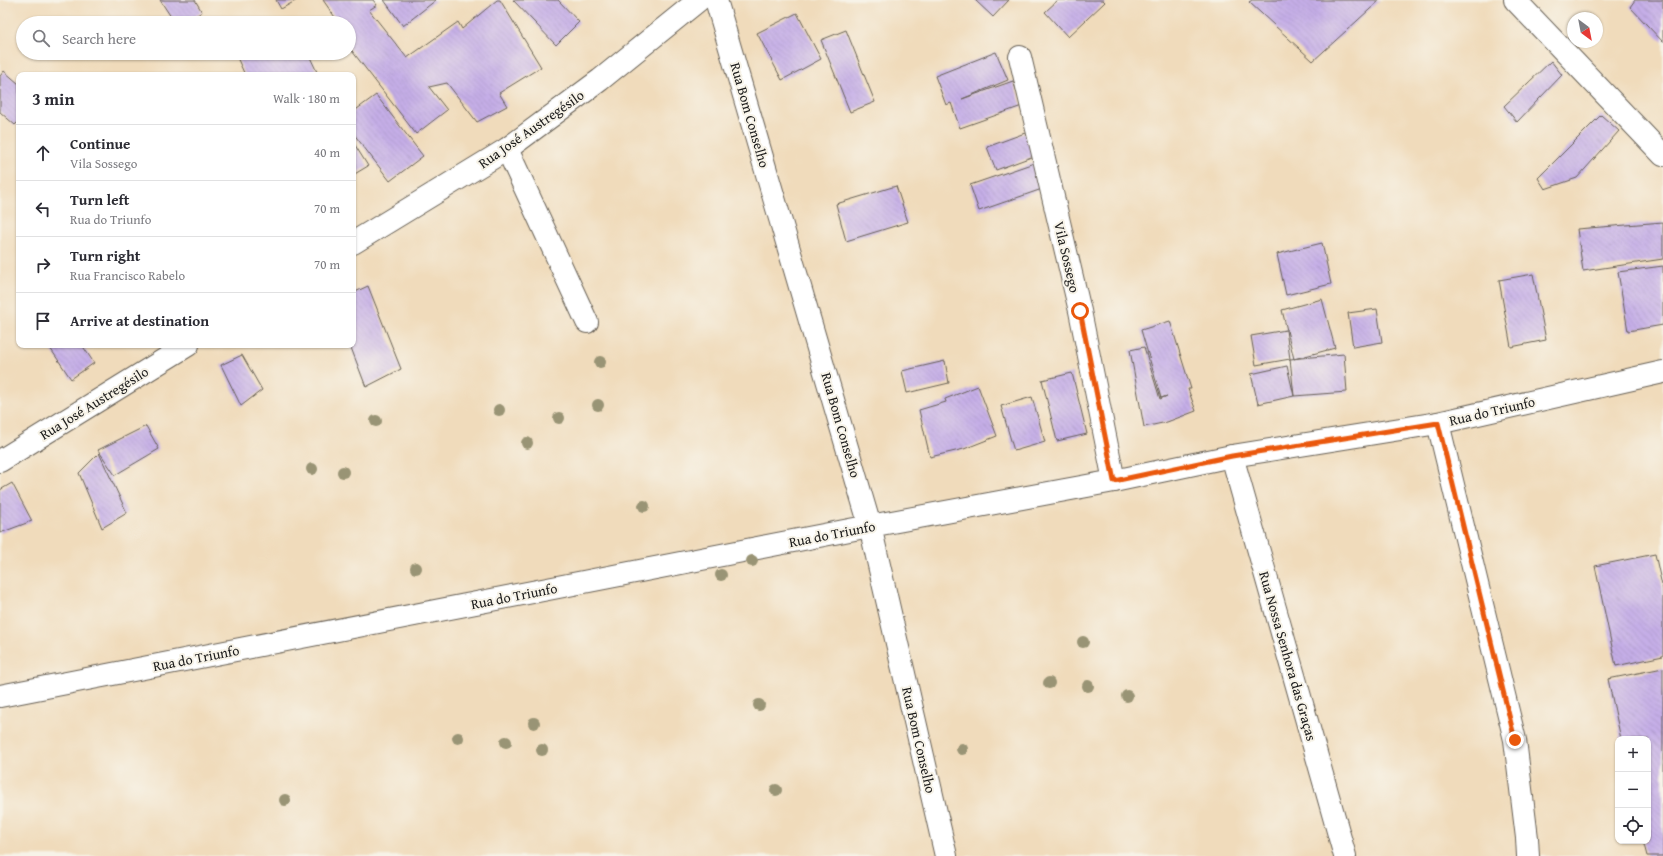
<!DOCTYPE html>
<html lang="en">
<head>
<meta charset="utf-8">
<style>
	:root { --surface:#fff; --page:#f7f7f7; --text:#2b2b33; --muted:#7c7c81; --line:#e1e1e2 }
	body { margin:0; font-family:"Gentium Book Plus",serif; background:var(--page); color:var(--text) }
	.controls { position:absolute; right:12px; bottom:12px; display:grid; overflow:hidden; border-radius:8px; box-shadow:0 1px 3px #0004 }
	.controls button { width:36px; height:36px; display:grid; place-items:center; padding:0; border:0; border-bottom:1px solid var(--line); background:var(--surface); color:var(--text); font:20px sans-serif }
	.compass { position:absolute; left:1567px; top:12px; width:36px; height:36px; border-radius:50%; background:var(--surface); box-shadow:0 1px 3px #0004; rotate:148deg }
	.stop { position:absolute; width:12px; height:12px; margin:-9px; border:3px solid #ea580c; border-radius:50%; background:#fff }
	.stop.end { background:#ea580c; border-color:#fff; box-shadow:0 1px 4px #0008 }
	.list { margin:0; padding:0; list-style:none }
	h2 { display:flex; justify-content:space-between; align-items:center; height:52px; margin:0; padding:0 16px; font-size:17px }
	h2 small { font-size:13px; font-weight:400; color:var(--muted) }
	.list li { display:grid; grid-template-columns:26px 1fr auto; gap:12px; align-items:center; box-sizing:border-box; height:56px; padding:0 16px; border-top:1px solid var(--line) }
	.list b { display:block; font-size:15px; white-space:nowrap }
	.list p { margin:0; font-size:13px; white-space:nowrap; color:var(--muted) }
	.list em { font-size:13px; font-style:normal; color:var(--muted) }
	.icon { flex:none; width:22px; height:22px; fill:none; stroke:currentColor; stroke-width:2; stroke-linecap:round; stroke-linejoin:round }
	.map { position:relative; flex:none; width:1663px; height:856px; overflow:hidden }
	.search { position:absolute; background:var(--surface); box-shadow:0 1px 3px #0004; left:16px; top:16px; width:340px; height:44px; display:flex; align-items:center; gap:10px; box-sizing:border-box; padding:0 14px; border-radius:22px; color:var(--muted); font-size:15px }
	.panel { position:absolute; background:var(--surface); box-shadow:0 1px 3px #0004; left:16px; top:72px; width:340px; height:276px; border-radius:8px }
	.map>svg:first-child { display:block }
</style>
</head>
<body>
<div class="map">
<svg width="1663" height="856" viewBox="0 0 1663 856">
	<defs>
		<pattern id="building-back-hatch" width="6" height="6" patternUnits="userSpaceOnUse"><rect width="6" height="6" fill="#c5aee7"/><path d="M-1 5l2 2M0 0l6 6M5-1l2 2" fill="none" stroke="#a995c6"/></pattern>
	</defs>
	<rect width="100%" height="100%" fill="#f7f3e8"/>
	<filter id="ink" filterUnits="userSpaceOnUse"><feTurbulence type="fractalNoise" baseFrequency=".025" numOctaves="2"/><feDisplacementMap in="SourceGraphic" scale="8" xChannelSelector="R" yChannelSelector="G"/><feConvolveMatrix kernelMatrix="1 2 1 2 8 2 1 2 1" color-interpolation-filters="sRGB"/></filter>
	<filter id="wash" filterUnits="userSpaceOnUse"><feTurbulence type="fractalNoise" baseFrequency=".012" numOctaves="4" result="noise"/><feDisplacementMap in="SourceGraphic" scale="16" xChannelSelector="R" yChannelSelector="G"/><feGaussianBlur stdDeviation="0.9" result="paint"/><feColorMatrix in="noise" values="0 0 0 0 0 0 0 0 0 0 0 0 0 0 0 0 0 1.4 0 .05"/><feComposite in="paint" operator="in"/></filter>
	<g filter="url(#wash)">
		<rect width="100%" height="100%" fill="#f0dbbb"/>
		<g id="blocks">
			<g fill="url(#building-back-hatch)">
				<polygon points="160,0 195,0 202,12 185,23 175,23"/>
				<polygon points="276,0 297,0 281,9"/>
				<polygon points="323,0 373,0 377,5 369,10 407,58 458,22 462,29 497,0 500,0 541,67 499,93 507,106 477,122 447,83 429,87 447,110 416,134 349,47 349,23 339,23"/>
				<polygon points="384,0 436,0 403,26"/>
				<polygon points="513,0 558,0 579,22 556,45"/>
				<polygon points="975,0 1009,0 993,17"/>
				<polygon points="1058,0 1103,0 1105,2 1068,37 1045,12"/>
				<polygon points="1252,0 1380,0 1313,61 1249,2"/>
				<polygon points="1635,0 1663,0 1663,42 1630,7"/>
				<polygon points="797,13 821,59 782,80 757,33"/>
				<polygon points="846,30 875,102 850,112 821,40"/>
				<polygon points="996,52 1008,80 962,99 1013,81 1022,106 960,128 951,103 946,105 935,76"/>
				<polygon points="235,53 308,53 317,72 311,75 245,75"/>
				<polygon points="1551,61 1562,75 1517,122 1504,106"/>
				<polygon points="4,71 19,84 19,121 15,125 0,112 0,76"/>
				<polygon points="376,95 423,156 390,181 353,133 353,112"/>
				<polygon points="1601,115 1619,131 1577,178 1545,189 1538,178"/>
				<polygon points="1025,133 1034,156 996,170 987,147"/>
				<polygon points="353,142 368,166 353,175"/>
				<polygon points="1034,163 1042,189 979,211 970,185"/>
				<polygon points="896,186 908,222 846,241 836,204"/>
				<polygon points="1663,222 1663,259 1583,271 1577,229"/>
				<polygon points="1322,243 1331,284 1286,295 1277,254"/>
				<polygon points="1663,266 1663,325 1628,331 1618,272"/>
				<polygon points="1533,274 1546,340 1511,347 1499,280"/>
				<polygon points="368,286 401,369 366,387 350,345 353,345 353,293"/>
				<polygon points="1322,299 1335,348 1294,359 1282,310"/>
				<polygon points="1377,309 1382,342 1353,347 1348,313"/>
				<polygon points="1170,321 1191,389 1188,389 1196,411 1167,422 1144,427 1130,350 1144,347 1160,399 1167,396 1161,398 1141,330"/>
				<polygon points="1286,330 1290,359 1256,365 1251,336"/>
				<polygon points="48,345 82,345 94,363 71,379"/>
				<polygon points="1344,354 1347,392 1294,396 1290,359"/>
				<polygon points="242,355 262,390 241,406 221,365"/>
				<polygon points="945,361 949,383 907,393 902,371"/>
				<polygon points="1287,366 1294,396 1258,404 1251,374"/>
				<polygon points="1072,373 1087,434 1057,441 1042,380"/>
				<polygon points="978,386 997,436 964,449 930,457 919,410 946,402 945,399"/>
				<polygon points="1032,397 1045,442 1014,451 1001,406"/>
				<polygon points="146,426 159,449 115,475 98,450"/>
				<polygon points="99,453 127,513 102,528 79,473"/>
				<polygon points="12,483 32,521 0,533 0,490"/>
				<polygon points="1655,554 1663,590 1663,656 1616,666 1595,566"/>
				<polygon points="1663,668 1663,856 1647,856 1643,841 1648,841 1648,739 1621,739 1608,679"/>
			</g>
		</g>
	</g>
	<g filter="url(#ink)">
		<use href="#blocks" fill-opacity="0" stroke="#665f54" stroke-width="1"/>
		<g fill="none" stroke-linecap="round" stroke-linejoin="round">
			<defs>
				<g id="minor">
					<polyline points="716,0 870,526 946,856"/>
					<polyline points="1020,57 1080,311 1114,481"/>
					<polyline points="507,149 587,322"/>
					<polyline points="353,243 507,149 600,80 699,0"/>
					<polyline points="1438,423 1515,740 1527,838 1528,856"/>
					<polyline points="1232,456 1345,856"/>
					<polyline points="0,461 188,345"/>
					<polyline points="0,696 870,526 1114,481 1232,456 1438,423 1663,372"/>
				</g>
				<polyline id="primary" points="1515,0 1663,155"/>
			</defs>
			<use href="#minor" stroke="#665f54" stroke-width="24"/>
			<use href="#primary" stroke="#665f54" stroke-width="24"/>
			<use href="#minor" stroke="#fff" stroke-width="22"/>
			<use href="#primary" stroke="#fff" stroke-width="22"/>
		</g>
		<g fill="#999474">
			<circle cx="600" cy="362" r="6"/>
			<circle cx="598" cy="405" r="6"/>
			<circle cx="499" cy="410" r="6"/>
			<circle cx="559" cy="418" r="6"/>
			<circle cx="376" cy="421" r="6"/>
			<circle cx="527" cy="443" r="6"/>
			<circle cx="312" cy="469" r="6"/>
			<circle cx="343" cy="472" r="6"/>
			<circle cx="644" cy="506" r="6"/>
			<circle cx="752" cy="561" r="6"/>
			<circle cx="416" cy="568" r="6"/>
			<circle cx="721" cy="575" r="6"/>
			<circle cx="1083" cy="642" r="6"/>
			<circle cx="1049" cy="683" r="6"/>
			<circle cx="1088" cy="686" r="6"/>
			<circle cx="1127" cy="696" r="6"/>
			<circle cx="759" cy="705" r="6"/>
			<circle cx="534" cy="723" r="6"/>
			<circle cx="458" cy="738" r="6"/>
			<circle cx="506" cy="742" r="6"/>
			<circle cx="962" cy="749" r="6"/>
			<circle cx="542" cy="750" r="6"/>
			<circle cx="776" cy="790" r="6"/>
			<circle cx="285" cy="800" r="6"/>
		</g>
	</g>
	<g fill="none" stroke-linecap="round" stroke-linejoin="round" filter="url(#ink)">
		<polyline stroke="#ea580c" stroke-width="5" points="1080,311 1114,481 1232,456 1438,423 1515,740"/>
	</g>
	<g text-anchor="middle" stroke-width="4" stroke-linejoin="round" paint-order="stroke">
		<g font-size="14" fill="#1c1c1c" stroke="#f7f3e8">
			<text transform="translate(750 115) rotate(74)" y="5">Rua Bom Conselho</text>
			<text transform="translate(531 129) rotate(-35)" y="5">Rua José Austregésilo</text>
			<text transform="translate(1067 257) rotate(77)" y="5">Vila Sossego</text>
			<text transform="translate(94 403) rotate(-32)" y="5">Rua José Austregésilo</text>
			<text transform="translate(1492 411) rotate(-13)" y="5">Rua do Triunfo</text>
			<text transform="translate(841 425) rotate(74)" y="5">Rua Bom Conselho</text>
			<text transform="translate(832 534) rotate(-11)" y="5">Rua do Triunfo</text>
			<text transform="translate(514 596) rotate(-11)" y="5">Rua do Triunfo</text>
			<text transform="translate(1288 656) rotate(74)" y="5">Rua Nossa Senhora das Graças</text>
			<text transform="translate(196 658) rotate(-11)" y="5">Rua do Triunfo</text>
			<text transform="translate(919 740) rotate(77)" y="5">Rua Bom Conselho</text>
		</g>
	</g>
</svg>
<div class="controls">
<button>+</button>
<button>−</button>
<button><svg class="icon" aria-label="locate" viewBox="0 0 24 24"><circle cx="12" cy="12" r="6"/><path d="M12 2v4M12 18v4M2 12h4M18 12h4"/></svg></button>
</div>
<svg class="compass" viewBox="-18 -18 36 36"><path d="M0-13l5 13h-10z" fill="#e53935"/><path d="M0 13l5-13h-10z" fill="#7c7c81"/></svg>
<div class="stop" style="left:1080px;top:311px"></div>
<div class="stop end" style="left:1515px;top:740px"></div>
<div class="search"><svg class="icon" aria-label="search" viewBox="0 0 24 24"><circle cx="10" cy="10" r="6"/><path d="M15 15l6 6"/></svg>Search here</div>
<section class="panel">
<h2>3 min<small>Walk · 180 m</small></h2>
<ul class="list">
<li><svg class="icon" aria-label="ahead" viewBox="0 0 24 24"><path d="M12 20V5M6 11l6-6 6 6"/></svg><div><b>Continue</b><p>Vila Sossego</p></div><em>40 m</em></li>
<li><svg class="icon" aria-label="left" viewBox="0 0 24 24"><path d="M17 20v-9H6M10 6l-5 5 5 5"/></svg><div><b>Turn left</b><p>Rua do Triunfo</p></div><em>70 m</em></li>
<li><svg class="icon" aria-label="right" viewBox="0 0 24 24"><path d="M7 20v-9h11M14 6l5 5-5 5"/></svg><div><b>Turn right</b><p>Rua Francisco Rabelo</p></div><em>70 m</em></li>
<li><svg class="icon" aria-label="arrive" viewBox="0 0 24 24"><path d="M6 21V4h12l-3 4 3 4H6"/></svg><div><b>Arrive at destination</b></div></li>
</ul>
</section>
</div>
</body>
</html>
